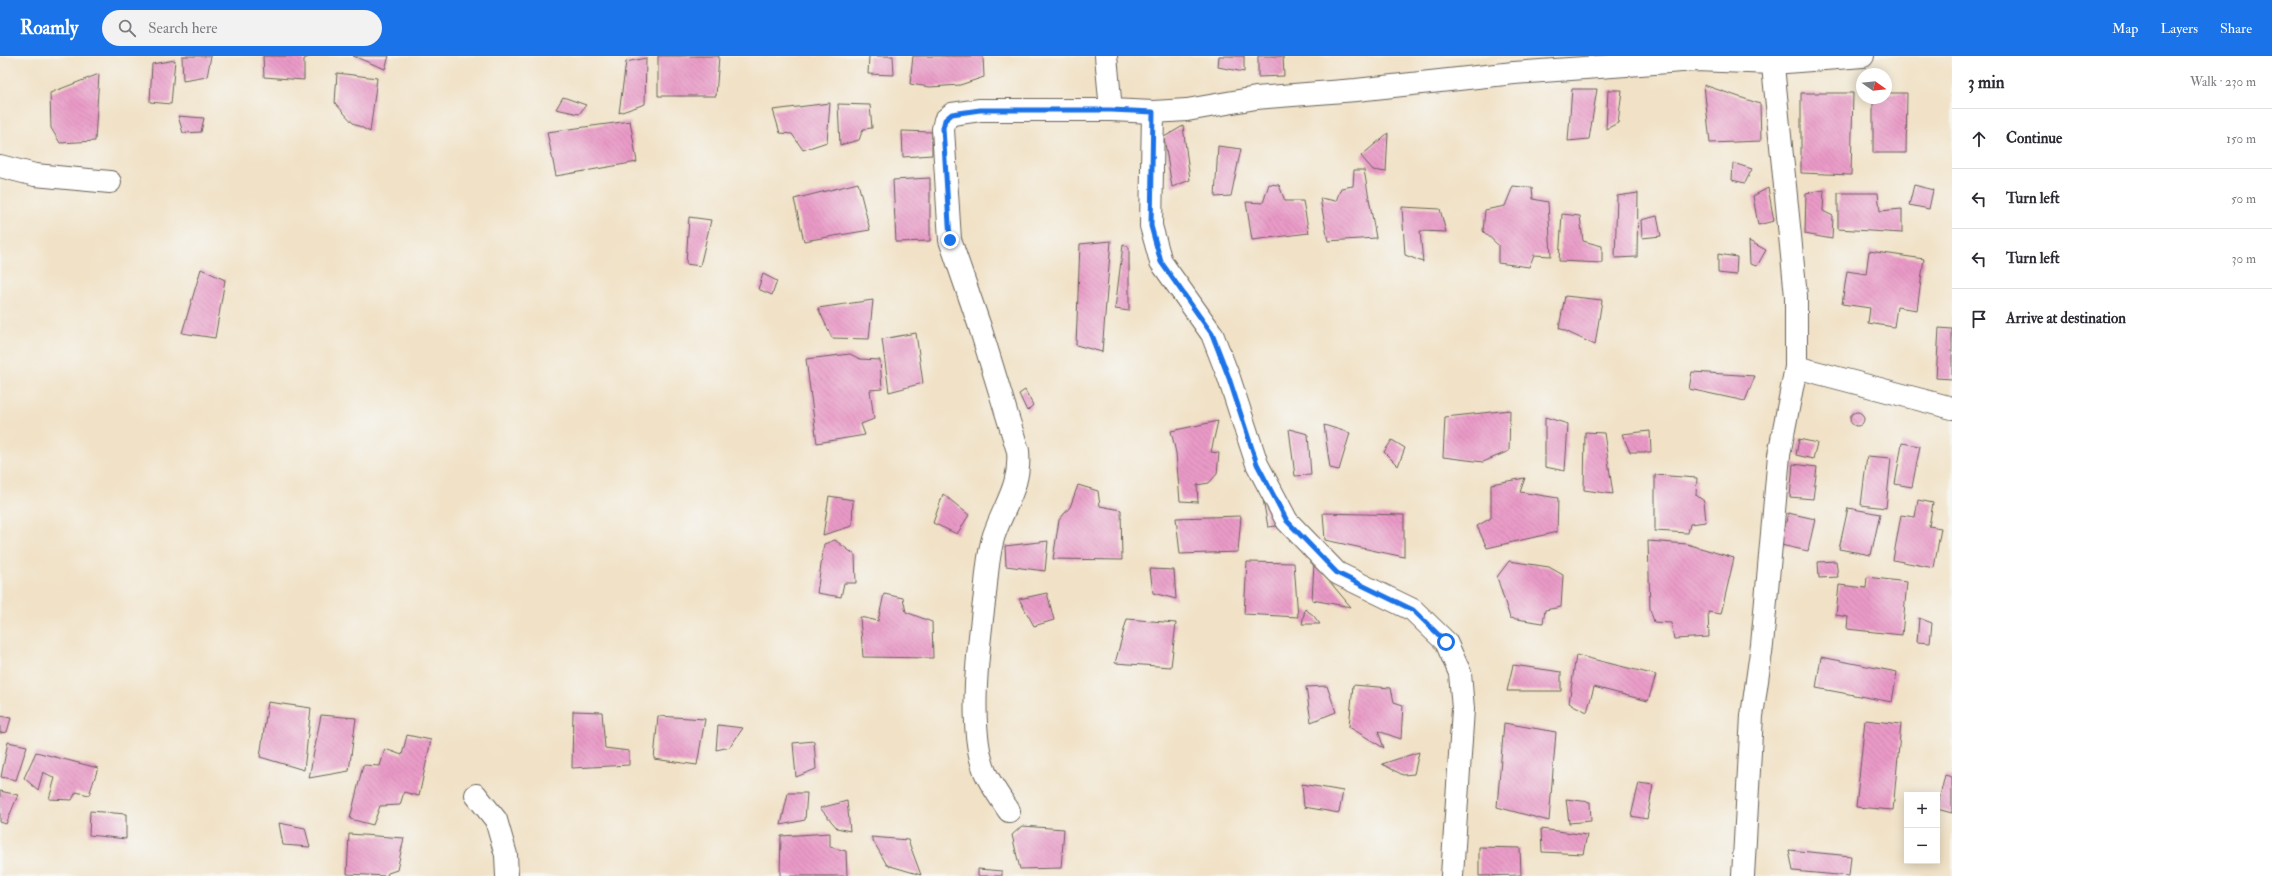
<!DOCTYPE html>
<html lang="en">
<head>
<meta charset="utf-8">
<style>
	:root { --surface:#fff; --page:#f2f2f3; --text:#2b2b33; --muted:#7c7c81; --line:#e1e1e2; --accent:#1a73e8 }
	body { margin:0; font-family:"IM FELL Double Pica",serif; background:var(--page); color:var(--text) }
	.controls { position:absolute; right:12px; bottom:12px; display:grid; overflow:hidden; border-radius:0px; box-shadow:0 2px 10px #0003 }
	.controls button { width:36px; height:36px; display:grid; place-items:center; padding:0; border:0; border-bottom:1px solid var(--line); background:var(--surface); color:var(--text); font:20px sans-serif }
	.compass { position:absolute; left:1856px; top:12px; width:36px; height:36px; border-radius:50%; background:var(--surface); box-shadow:0 2px 10px #0003; rotate:104deg }
	.stop { position:absolute; width:12px; height:12px; margin:-9px; border:3px solid #1a73e8; border-radius:50%; background:#fff }
	.stop.end { background:#1a73e8; border-color:#fff; box-shadow:0 1px 4px #0008 }
	.list { margin:0; padding:0; list-style:none }
	h2 { display:flex; justify-content:space-between; align-items:center; height:52px; margin:0; padding:0 16px; font-size:17px }
	h2 small { font-size:13px; font-weight:400; color:var(--muted) }
	.list li { display:grid; grid-template-columns:26px 1fr auto; gap:12px; align-items:center; box-sizing:border-box; height:60px; padding:0 16px; border-top:1px solid var(--line) }
	.list b { display:block; font-size:15px; white-space:nowrap }
	.list em { font-size:13px; font-style:normal; color:var(--muted) }
	.icon { flex:none; width:22px; height:22px; fill:none; stroke:currentColor; stroke-width:2; stroke-linecap:round; stroke-linejoin:round }
	.map { position:relative; flex:none; width:1952px; height:820px; overflow:hidden }
	header { display:flex; align-items:center; gap:24px; box-sizing:border-box; height:56px; padding:0 20px; background:var(--accent); color:#fff }
	header strong { font-size:19px }
	nav { display:flex; gap:22px; margin-inline-start:auto; font-size:14px }
	.search { width:280px; height:36px; background:var(--page); display:flex; align-items:center; gap:10px; box-sizing:border-box; padding:0 14px; border-radius:22px; color:var(--muted); font-size:15px }
	main { display:flex }
	aside { flex:1; background:var(--surface) }
	.map>svg:first-child { display:block }
</style>
</head>
<body>
<header>
<strong>Roamly</strong>
<div class="search"><svg class="icon" aria-label="search" viewBox="0 0 24 24"><circle cx="10" cy="10" r="6"/><path d="M15 15l6 6"/></svg>Search here</div>
<nav><a>Map</a><a>Layers</a><a>Share</a></nav>
</header>
<main>
<div class="map">
<svg width="1952" height="820" viewBox="0 0 1952 820">
	<defs>
		<pattern id="building-back-hatch" width="6" height="6" patternUnits="userSpaceOnUse"><rect width="6" height="6" fill="#e99ac6"/><path d="M-1 5l2 2M0 0l6 6M5-1l2 2" fill="none" stroke="#c784aa"/></pattern>
	</defs>
	<rect width="100%" height="100%" fill="#f6f6f2"/>
	<filter id="ink" filterUnits="userSpaceOnUse"><feTurbulence type="fractalNoise" baseFrequency=".025" numOctaves="2"/><feDisplacementMap in="SourceGraphic" scale="8" xChannelSelector="R" yChannelSelector="G"/><feConvolveMatrix kernelMatrix="1 2 1 2 8 2 1 2 1" color-interpolation-filters="sRGB"/></filter>
	<filter id="wash" filterUnits="userSpaceOnUse"><feTurbulence type="fractalNoise" baseFrequency=".012" numOctaves="4" result="noise"/><feDisplacementMap in="SourceGraphic" scale="16" xChannelSelector="R" yChannelSelector="G"/><feGaussianBlur stdDeviation="0.9" result="paint"/><feColorMatrix in="noise" values="0 0 0 0 0 0 0 0 0 0 0 0 0 0 0 0 0 1.4 0 .05"/><feComposite in="paint" operator="in"/></filter>
	<g filter="url(#wash)">
		<rect width="100%" height="100%" fill="#f1e2c7"/>
		<g id="blocks">
			<g fill="url(#building-back-hatch)">
				<polygon points="182,0 211,0 207,21 183,25"/>
				<polygon points="263,0 311,0 304,3 304,24 264,21"/>
				<polygon points="353,0 389,0 385,13"/>
				<polygon points="658,0 719,0 716,40 658,40"/>
				<polygon points="869,0 893,0 894,19 868,18"/>
				<polygon points="913,0 983,0 984,21 960,29 930,31 910,28"/>
				<polygon points="1219,0 1244,0 1244,16 1218,11"/>
				<polygon points="1258,0 1283,0 1284,20 1258,21"/>
				<polygon points="646,2 645,48 619,57 626,6"/>
				<polygon points="175,4 171,48 150,46 152,8"/>
				<polygon points="337,17 377,22 370,76 353,67 335,47"/>
				<polygon points="99,18 95,85 60,87 51,72 50,37"/>
				<polygon points="1704,29 1760,48 1761,85 1710,87"/>
				<polygon points="1572,33 1597,33 1589,83 1568,85"/>
				<polygon points="1608,34 1622,34 1618,67 1606,73"/>
				<polygon points="1801,37 1853,37 1851,119 1801,117"/>
				<polygon points="1886,37 1907,37 1906,97 1873,97 1873,42 1886,42"/>
				<polygon points="563,41 586,49 579,58 556,53"/>
				<polygon points="830,47 827,86 803,94 792,78 780,77 773,54"/>
				<polygon points="838,48 870,49 872,72 863,73 859,84 840,89"/>
				<polygon points="178,60 204,62 201,76 183,77"/>
				<polygon points="630,65 637,106 556,120 547,76"/>
				<polygon points="1183,70 1190,124 1172,131 1164,81"/>
				<polygon points="902,75 932,76 932,99 903,101"/>
				<polygon points="1388,77 1386,116 1373,114 1361,100"/>
				<polygon points="1218,90 1241,93 1231,140 1215,141"/>
				<polygon points="1733,107 1752,113 1745,127 1732,124"/>
				<polygon points="1354,114 1364,114 1376,182 1328,185 1320,142 1336,145 1341,132 1353,130"/>
				<polygon points="930,122 930,185 896,186 893,124"/>
				<polygon points="858,127 870,174 804,185 794,143"/>
				<polygon points="1269,128 1279,129 1285,145 1303,145 1309,177 1252,184 1246,146 1263,147"/>
				<polygon points="1914,129 1933,134 1929,153 1909,149"/>
				<polygon points="1513,130 1532,132 1533,143 1548,146 1551,200 1534,199 1529,211 1498,207 1498,189 1483,175 1485,154 1505,150"/>
				<polygon points="1768,132 1774,165 1758,169 1753,140"/>
				<polygon points="1824,134 1823,155 1833,160 1832,183 1805,178 1806,137"/>
				<polygon points="1638,137 1637,201 1615,202 1617,140"/>
				<polygon points="1838,137 1878,137 1880,155 1902,153 1902,177 1838,173"/>
				<polygon points="1402,151 1440,153 1446,176 1420,175 1423,206 1405,199"/>
				<polygon points="1562,158 1580,160 1583,185 1602,190 1602,207 1559,205"/>
				<polygon points="1657,160 1661,180 1642,182 1641,164"/>
				<polygon points="689,161 711,164 700,210 686,208"/>
				<polygon points="1111,185 1102,296 1076,289 1080,188"/>
				<polygon points="1749,185 1766,194 1757,210 1750,208"/>
				<polygon points="1123,189 1129,191 1129,255 1115,253"/>
				<polygon points="1869,195 1924,203 1917,254 1897,251 1894,271 1868,267 1870,252 1842,248 1847,215 1866,218"/>
				<polygon points="1718,198 1737,201 1736,219 1718,217"/>
				<polygon points="201,213 225,224 215,282 182,277"/>
				<polygon points="763,218 777,225 772,239 758,233"/>
				<polygon points="1565,240 1602,244 1595,289 1559,272"/>
				<polygon points="873,244 869,283 832,282 818,252"/>
				<polygon points="1939,272 1952,273 1952,323 1936,322"/>
				<polygon points="916,277 923,327 889,336 882,283"/>
				<polygon points="850,298 860,303 880,304 882,333 870,334 874,363 861,368 865,379 817,387 806,303"/>
				<polygon points="1692,316 1755,320 1745,345 1689,333"/>
				<polygon points="1025,334 1033,349 1027,355 1019,338"/>
				<polygon points="1510,354 1509,395 1483,406 1443,401 1445,361"/>
				<circle cx="1857" cy="363" r="7"/>
				<polygon points="1545,361 1568,368 1565,415 1545,411"/>
				<polygon points="1218,365 1211,396 1219,397 1217,418 1209,427 1197,429 1198,446 1180,445 1176,397 1171,375"/>
				<polygon points="1324,369 1350,377 1339,414 1330,412"/>
				<polygon points="1289,373 1308,378 1311,419 1295,420"/>
				<polygon points="1650,375 1651,396 1630,396 1622,378"/>
				<polygon points="1585,376 1604,377 1613,438 1584,434"/>
				<polygon points="1799,383 1817,387 1813,403 1796,399"/>
				<polygon points="1392,384 1405,392 1398,410 1384,396"/>
				<polygon points="1902,387 1920,390 1912,431 1895,428"/>
				<polygon points="1867,400 1891,402 1886,452 1861,449"/>
				<polygon points="1793,408 1817,411 1813,443 1790,441"/>
				<polygon points="1655,419 1697,422 1696,439 1704,445 1706,466 1690,468 1688,477 1655,475"/>
				<polygon points="1525,422 1520,436 1558,442 1557,476 1487,492 1477,470 1491,462 1491,428"/>
				<polygon points="1078,429 1098,435 1100,450 1121,454 1122,504 1053,503 1059,464 1070,451"/>
				<polygon points="943,438 969,459 957,478 933,467"/>
				<polygon points="829,440 853,444 852,470 823,479"/>
				<polygon points="1263,443 1277,470 1268,471"/>
				<polygon points="1918,444 1933,447 1929,470 1941,472 1934,512 1893,504 1901,459 1915,461"/>
				<polygon points="1848,452 1880,458 1871,499 1839,493"/>
				<polygon points="1323,457 1404,459 1404,501 1325,484"/>
				<polygon points="1788,457 1815,463 1808,495 1781,489"/>
				<polygon points="1241,460 1238,496 1180,498 1176,462"/>
				<polygon points="835,484 855,499 856,527 844,527 841,541 817,537 824,488"/>
				<polygon points="1048,485 1045,515 1006,510 1005,490"/>
				<polygon points="1648,485 1687,488 1734,502 1721,558 1708,556 1709,581 1674,583 1671,567 1654,566 1650,553"/>
				<polygon points="1509,505 1549,511 1563,519 1561,551 1545,554 1543,567 1510,562 1497,521"/>
				<polygon points="1836,505 1838,521 1819,522 1818,506"/>
				<polygon points="1247,506 1294,507 1298,561 1244,558"/>
				<polygon points="1314,507 1351,551 1312,544"/>
				<polygon points="1150,513 1174,514 1176,543 1153,537"/>
				<polygon points="1867,521 1907,526 1902,579 1847,573 1848,561 1836,559 1839,529 1866,532"/>
				<polygon points="1047,537 1054,564 1034,570 1019,543"/>
				<polygon points="884,538 903,542 906,556 932,566 933,602 863,601 860,561 878,565"/>
				<polygon points="1305,553 1313,559 1320,568 1302,568"/>
				<polygon points="1919,562 1932,567 1930,587 1917,586"/>
				<polygon points="1127,563 1176,567 1171,611 1115,607"/>
				<polygon points="1576,599 1656,619 1648,645 1594,631 1587,656 1569,647"/>
				<polygon points="1821,601 1897,616 1892,646 1816,632"/>
				<polygon points="1513,609 1561,616 1561,635 1507,635"/>
				<polygon points="1353,629 1391,632 1394,646 1403,649 1401,683 1378,675 1384,692 1349,671"/>
				<polygon points="1327,630 1336,656 1311,666 1306,631"/>
				<polygon points="268,646 311,652 304,714 260,701"/>
				<polygon points="573,655 602,656 605,692 629,695 629,709 572,712"/>
				<polygon points="321,659 356,662 349,715 309,722"/>
				<polygon points="0,660 11,662 7,676 0,677"/>
				<polygon points="658,660 705,663 697,709 654,703"/>
				<polygon points="1865,664 1901,668 1893,754 1856,751"/>
				<polygon points="1504,667 1556,676 1549,765 1497,751"/>
				<polygon points="718,669 743,672 730,691 716,694"/>
				<polygon points="407,679 431,684 419,740 404,736 400,749 380,750 373,769 350,763 363,709 380,710 385,693 402,699"/>
				<polygon points="814,685 816,713 796,721 793,687"/>
				<polygon points="8,686 27,690 16,724 1,721"/>
				<polygon points="36,696 98,712 89,739 76,736 72,744 49,743 55,722 43,716 38,734 24,722"/>
				<polygon points="1419,696 1414,718 1403,719 1382,708"/>
				<polygon points="1945,719 1952,721 1952,757 1937,753"/>
				<polygon points="1639,727 1653,729 1647,763 1631,760"/>
				<polygon points="1302,728 1343,735 1339,757 1304,751"/>
				<polygon points="0,735 18,739 6,768 0,766"/>
				<polygon points="788,737 807,737 805,764 781,769"/>
				<polygon points="1566,743 1590,746 1591,765 1569,767"/>
				<polygon points="847,745 850,775 837,772 820,752"/>
				<polygon points="90,755 126,758 126,783 89,779"/>
				<polygon points="279,767 305,772 310,791 283,789"/>
				<polygon points="1022,770 1064,773 1061,812 1020,813 1012,779"/>
				<polygon points="1541,773 1587,779 1583,798 1542,796"/>
				<polygon points="830,777 830,791 846,795 847,820 780,820 781,780"/>
				<polygon points="349,778 404,782 397,814 388,817 387,820 347,818"/>
				<polygon points="871,781 908,784 921,819 887,809"/>
				<polygon points="1479,791 1520,792 1521,819 1479,820"/>
				<polygon points="1789,794 1851,800 1849,820 1793,815"/>
				<polygon points="978,813 1002,815 1002,820 978,820"/>
			</g>
		</g>
	</g>
	<g filter="url(#ink)">
		<use href="#blocks" fill-opacity="0" stroke="#676158" stroke-width="1"/>
		<g fill="none" stroke-linecap="round" stroke-linejoin="round">
			<defs>
				<g id="minor">
					<polyline points="1106,0 1111,54 1153,56 1187,54 1256,42 1356,34 1514,17 1696,4 1773,7 1863,0"/>
					<polyline points="1772,0 1796,240 1796,311 1952,352"/>
					<polyline points="1153,56 1151,170 1161,206 1212,278 1229,322 1257,408 1287,465 1337,517 1413,554 1446,586 1460,617 1463,653 1452,820"/>
					<polyline points="0,110 35,119 110,126"/>
					<polyline points="476,739 496,764 506,799 507,820"/>
					<path d="M1009,755C1001,743 991,729 985,716C967,670 979,587 985,538C987,519 988,497 994,479C1005,448 1021,429 1018,395L980,271L950,184L943,73L945,64L952,58L980,54H1111"/>
					<polyline points="1743,820 1752,660 1762,589 1779,399 1796,311"/>
				</g>
			</defs>
			<use href="#minor" stroke="#676158" stroke-width="24"/>
			<use href="#minor" stroke="#fff" stroke-width="22"/>
		</g>
	</g>
	<g fill="none" stroke-linecap="round" stroke-linejoin="round" filter="url(#ink)">
		<polyline stroke="#1a73e8" stroke-width="5" points="950,184 943,72 945,64 952,58 980,54 1111,54 1153,56 1151,170 1161,206 1212,278 1229,322 1257,408 1287,465 1337,517 1413,554 1446,586"/>
	</g>
</svg>
<div class="controls">
<button>+</button>
<button>−</button>
</div>
<svg class="compass" viewBox="-18 -18 36 36"><path d="M0-13l5 13h-10z" fill="#e53935"/><path d="M0 13l5-13h-10z" fill="#7c7c81"/></svg>
<div class="stop" style="left:1446px;top:586px"></div>
<div class="stop end" style="left:950px;top:184px"></div>
</div>
<aside>
<h2>3 min<small>Walk · 230 m</small></h2>
<ul class="list">
<li><svg class="icon" aria-label="ahead" viewBox="0 0 24 24"><path d="M12 20V5M6 11l6-6 6 6"/></svg><div><b>Continue</b></div><em>150 m</em></li>
<li><svg class="icon" aria-label="left" viewBox="0 0 24 24"><path d="M17 20v-9H6M10 6l-5 5 5 5"/></svg><div><b>Turn left</b></div><em>50 m</em></li>
<li><svg class="icon" aria-label="left" viewBox="0 0 24 24"><path d="M17 20v-9H6M10 6l-5 5 5 5"/></svg><div><b>Turn left</b></div><em>30 m</em></li>
<li><svg class="icon" aria-label="arrive" viewBox="0 0 24 24"><path d="M6 21V4h12l-3 4 3 4H6"/></svg><div><b>Arrive at destination</b></div></li>
</ul>
</aside>
</main>
</body>
</html>
